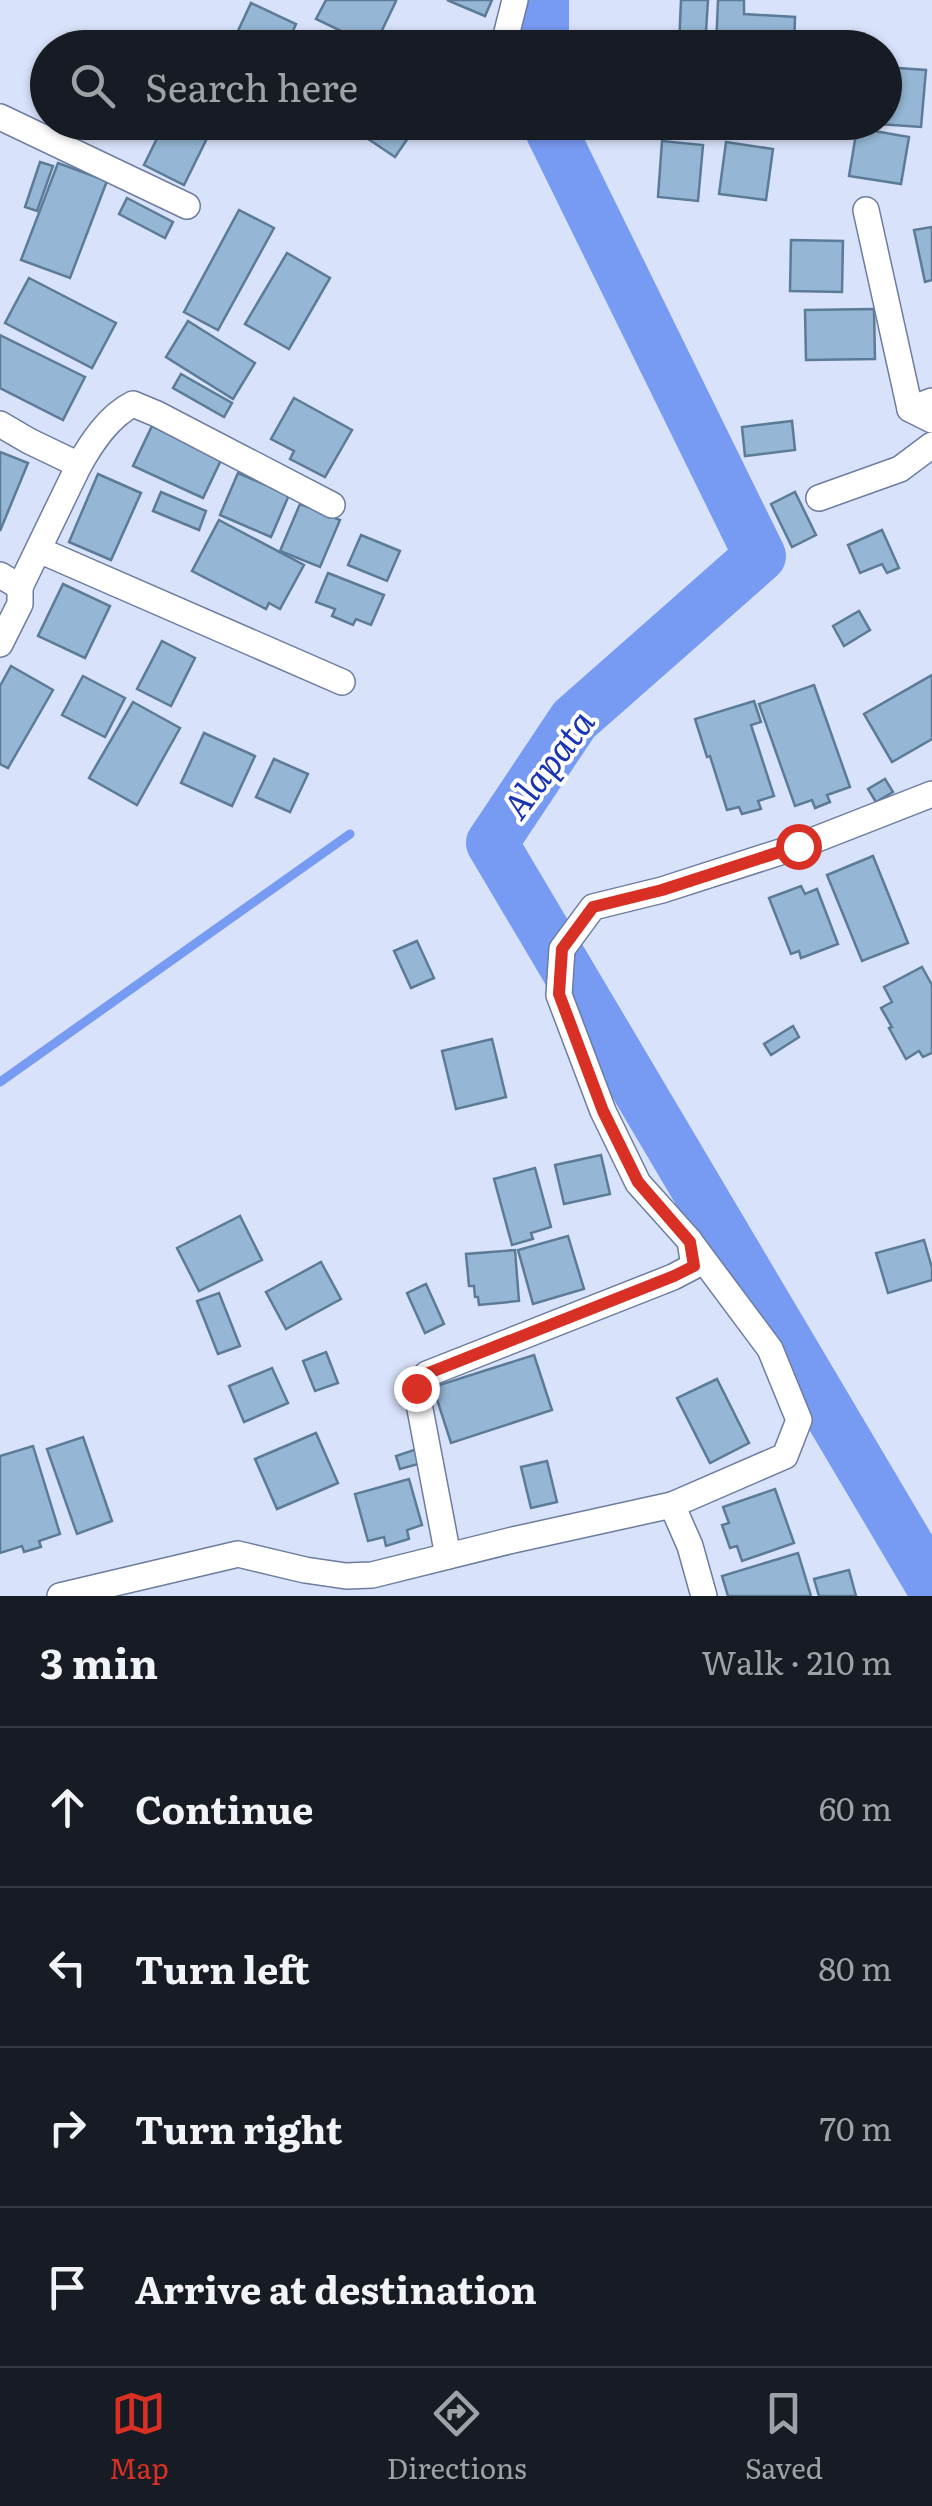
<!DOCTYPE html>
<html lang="en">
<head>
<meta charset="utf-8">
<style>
	:root { --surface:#171b24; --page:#242831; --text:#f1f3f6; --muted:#9ea1a6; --line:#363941; --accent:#d93025 }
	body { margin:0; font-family:Literata,serif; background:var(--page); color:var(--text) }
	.stop { position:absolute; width:30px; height:30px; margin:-22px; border:8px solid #d93025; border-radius:50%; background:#fff }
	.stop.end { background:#d93025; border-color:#fff; box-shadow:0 2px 10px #0008 }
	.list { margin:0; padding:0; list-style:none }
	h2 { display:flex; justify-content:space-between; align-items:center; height:130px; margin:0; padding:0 40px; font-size:42px }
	h2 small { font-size:32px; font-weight:400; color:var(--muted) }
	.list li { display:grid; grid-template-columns:65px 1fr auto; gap:30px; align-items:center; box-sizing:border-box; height:160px; padding:0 40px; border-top:2px solid var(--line) }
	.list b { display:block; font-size:38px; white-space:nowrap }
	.list em { font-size:32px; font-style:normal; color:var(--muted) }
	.icon { flex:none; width:55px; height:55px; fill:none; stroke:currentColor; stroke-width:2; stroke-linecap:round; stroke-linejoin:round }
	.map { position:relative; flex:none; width:932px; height:1596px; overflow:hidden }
	.search { position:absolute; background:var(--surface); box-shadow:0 2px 8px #0004; left:30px; right:30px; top:30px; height:110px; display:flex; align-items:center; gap:25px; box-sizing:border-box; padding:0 35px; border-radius:55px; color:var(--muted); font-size:38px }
	.sheet { height:770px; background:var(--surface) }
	nav { display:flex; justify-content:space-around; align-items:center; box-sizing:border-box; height:140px; border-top:2px solid var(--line); background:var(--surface); font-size:28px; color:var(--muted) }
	nav a { display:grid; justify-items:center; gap:5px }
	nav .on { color:var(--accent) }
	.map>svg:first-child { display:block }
</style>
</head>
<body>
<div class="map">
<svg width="932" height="1596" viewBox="0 0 932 1596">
	<rect width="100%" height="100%" fill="#d8e2fa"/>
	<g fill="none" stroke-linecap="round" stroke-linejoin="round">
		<polyline stroke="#779af2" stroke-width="9" points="0,1082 350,834"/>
		<g stroke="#779af2" stroke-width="52">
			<polyline points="543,48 543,0"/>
			<polyline points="547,122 760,556 574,720 492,843 932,1586"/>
		</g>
	</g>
	<g fill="#95b6d4" stroke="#5c7b97" stroke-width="2.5">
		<polygon points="326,0 394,0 396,1 374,47 316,19"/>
		<polygon points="447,0 492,0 485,16"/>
		<polygon points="681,0 708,0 705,48 679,47"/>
		<polygon points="718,0 744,0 744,14 795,17 794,48 716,48"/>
		<polygon points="251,3 296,24 285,48 230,48"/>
		<polygon points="884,67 926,70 921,127 878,124 884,122"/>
		<polygon points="165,122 215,122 184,185 144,165"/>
		<polygon points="343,122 412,122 404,135 408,138 395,157"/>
		<polygon points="684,122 773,122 773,130"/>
		<polygon points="857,128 909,137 901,184 849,176"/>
		<polygon points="662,141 703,145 698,201 658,197"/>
		<polygon points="726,142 773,149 766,200 719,194"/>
		<polygon points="40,162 53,166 37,211 25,207"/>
		<polygon points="58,163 107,181 70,278 21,260"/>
		<polygon points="127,198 173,222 165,238 119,214"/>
		<polygon points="239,210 274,228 218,330 184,312"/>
		<polygon points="932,227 932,280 925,282 914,230"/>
		<polygon points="791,240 843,241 842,292 790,291"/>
		<polygon points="287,253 330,278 289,349 245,324"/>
		<polygon points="29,278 116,323 92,368 5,323"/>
		<polygon points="874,309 875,359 806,360 805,310"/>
		<polygon points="188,321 255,363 233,399 166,357"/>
		<polygon points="0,335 85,377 63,420 0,388"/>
		<polygon points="181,374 232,403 224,417 173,388"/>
		<polygon points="294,398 352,430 325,477 290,459 294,451 271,439"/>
		<polygon points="792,421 795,450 745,456 742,427"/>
		<polygon points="152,426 222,458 203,498 133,466"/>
		<polygon points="0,452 28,463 0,531"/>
		<polygon points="238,473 289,495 271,537 220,515"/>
		<polygon points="98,474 141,493 111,560 69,542"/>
		<polygon points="161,492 206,511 199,530 153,511"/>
		<polygon points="795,492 816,535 792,547 771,504"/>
		<polygon points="300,504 340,520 320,567 280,551"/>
		<polygon points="219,520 304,565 280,609 269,603 266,609 192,571"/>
		<polygon points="882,530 899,568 887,573 882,564 860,573 848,545"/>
		<polygon points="361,535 400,551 387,581 348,565"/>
		<polygon points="328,573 384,595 371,625 356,619 353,625 332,616 335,609 316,602"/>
		<polygon points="63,584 110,606 85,658 38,636"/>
		<polygon points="859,611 870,630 844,646 833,626"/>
		<polygon points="162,641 195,658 171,706 137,689"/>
		<polygon points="11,666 53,690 8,768 0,764 0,686"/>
		<polygon points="932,675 932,739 892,762 864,714"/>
		<polygon points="83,676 125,698 105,737 62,715"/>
		<polygon points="814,685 850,787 827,795 830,802 815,808 812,800 795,806 759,704"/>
		<polygon points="754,701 761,722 751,725 774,796 758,801 761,809 742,814 739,807 727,810 710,756 707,757 695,719"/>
		<polygon points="133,702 180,728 137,805 89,778"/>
		<polygon points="204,733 255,756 232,806 181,783"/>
		<polygon points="274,759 308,774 290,812 256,797"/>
		<polygon points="885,779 893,792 876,802 868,789"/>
		<polygon points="873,856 908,943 862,961 827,875"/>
		<polygon points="801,886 805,894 817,889 838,944 801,958 799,951 791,954 769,898"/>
		<polygon points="417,941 434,978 411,988 394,951"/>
		<polygon points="922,967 932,985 932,1053 923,1057 919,1051 906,1059 889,1028 892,1027 881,1008 892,1002 884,987"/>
		<polygon points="793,1026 799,1037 771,1055 764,1044"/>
		<polygon points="492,1039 506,1097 456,1109 442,1051"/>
		<polygon points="601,1155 610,1194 564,1204 555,1165"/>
		<polygon points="535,1168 551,1227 531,1233 533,1239 512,1245 494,1179"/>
		<polygon points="240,1216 262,1260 199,1291 177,1248"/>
		<polygon points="568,1236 584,1289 533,1304 518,1250"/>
		<polygon points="924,1240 932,1268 932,1280 888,1293 876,1253"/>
		<polygon points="515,1250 519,1301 479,1305 478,1297 475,1297 474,1286 469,1286 466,1254"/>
		<polygon points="321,1262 341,1299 286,1329 266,1292"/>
		<polygon points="426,1284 444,1324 425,1333 407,1293"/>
		<polygon points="219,1293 240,1346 218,1354 197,1301"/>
		<polygon points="326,1352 338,1383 315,1391 303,1361"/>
		<polygon points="534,1355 552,1410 451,1443 433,1387"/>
		<polygon points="272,1368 288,1403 244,1422 229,1386"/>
		<polygon points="717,1379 749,1443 710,1463 677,1398"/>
		<polygon points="316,1433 338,1483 277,1509 255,1459"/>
		<polygon points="83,1437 112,1521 77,1534 47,1449"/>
		<polygon points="33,1446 60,1534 39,1541 41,1547 24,1552 22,1546 0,1553 0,1456"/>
		<polygon points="417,1449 422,1463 400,1469 396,1456"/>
		<polygon points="547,1461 557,1502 531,1508 521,1467"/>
		<polygon points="409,1479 422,1525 407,1530 409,1539 386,1546 384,1537 368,1541 355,1494"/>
		<polygon points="775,1489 794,1543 742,1561 737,1546 730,1548 722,1525 729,1523 723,1507"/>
		<polygon points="798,1553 811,1596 728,1596 722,1576"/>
		<polygon points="849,1570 856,1596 819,1596 814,1579"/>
	</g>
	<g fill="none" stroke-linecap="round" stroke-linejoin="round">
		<defs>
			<g id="street">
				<polyline points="503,48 515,0"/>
				<polyline points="0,117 187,206"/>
				<polyline points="866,210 910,409"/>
				<polyline points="932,401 910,409 932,420"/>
				<path d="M0,424L29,441L79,465C92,442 109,416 133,404L157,414L332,505"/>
				<polyline points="819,498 900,469 932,445"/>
				<polyline points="39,550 342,682"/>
				<polyline points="0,575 20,587 20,604 0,644"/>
				<polyline points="20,587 79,465"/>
				<polyline points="672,1505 785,1456 799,1420 770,1349 691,1243"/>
				<polyline points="448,1556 416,1388 427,1374 673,1277 694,1266 690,1241 638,1183 603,1111 559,995 562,949 593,907 662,890 799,846 932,794"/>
				<polyline points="60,1596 238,1554 305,1570 346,1576 372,1575 513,1540 672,1505 690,1546 704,1596"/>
			</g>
		</defs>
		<use href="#street" stroke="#6d7c9f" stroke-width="28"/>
		<use href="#street" stroke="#fff" stroke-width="25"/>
	</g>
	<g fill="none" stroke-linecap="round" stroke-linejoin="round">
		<polyline stroke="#d93025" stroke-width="12" points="416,1388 426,1374 674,1276 694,1266 690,1242 638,1182 603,1111 559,994 562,949 593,907 662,890 798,846"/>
	</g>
	<g text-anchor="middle" stroke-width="8" stroke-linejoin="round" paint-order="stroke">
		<g font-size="35" font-style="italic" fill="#1a34b1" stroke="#fff">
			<text transform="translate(549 765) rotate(-53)" y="12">Alapata</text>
		</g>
	</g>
</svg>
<div class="stop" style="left:798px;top:846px"></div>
<div class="stop end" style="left:416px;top:1388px"></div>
<div class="search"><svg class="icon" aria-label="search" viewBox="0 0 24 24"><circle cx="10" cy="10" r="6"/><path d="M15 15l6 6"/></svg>Search here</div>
</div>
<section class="sheet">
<h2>3 min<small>Walk · 210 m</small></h2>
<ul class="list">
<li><svg class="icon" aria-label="ahead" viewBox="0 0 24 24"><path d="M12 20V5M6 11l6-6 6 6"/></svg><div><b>Continue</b></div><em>60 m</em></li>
<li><svg class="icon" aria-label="left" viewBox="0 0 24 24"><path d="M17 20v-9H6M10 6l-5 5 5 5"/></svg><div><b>Turn left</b></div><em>80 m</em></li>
<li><svg class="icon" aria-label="right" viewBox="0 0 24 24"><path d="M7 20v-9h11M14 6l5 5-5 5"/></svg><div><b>Turn right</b></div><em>70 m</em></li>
<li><svg class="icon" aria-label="arrive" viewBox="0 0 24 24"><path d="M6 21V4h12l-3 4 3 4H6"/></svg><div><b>Arrive at destination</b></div></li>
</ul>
</section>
<nav>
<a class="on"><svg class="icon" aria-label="map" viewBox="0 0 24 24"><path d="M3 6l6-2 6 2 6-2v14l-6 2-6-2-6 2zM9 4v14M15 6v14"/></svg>Map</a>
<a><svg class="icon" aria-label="directions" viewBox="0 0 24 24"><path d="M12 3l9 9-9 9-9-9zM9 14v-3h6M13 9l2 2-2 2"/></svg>Directions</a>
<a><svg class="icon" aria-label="saved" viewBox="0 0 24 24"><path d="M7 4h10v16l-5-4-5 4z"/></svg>Saved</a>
</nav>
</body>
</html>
